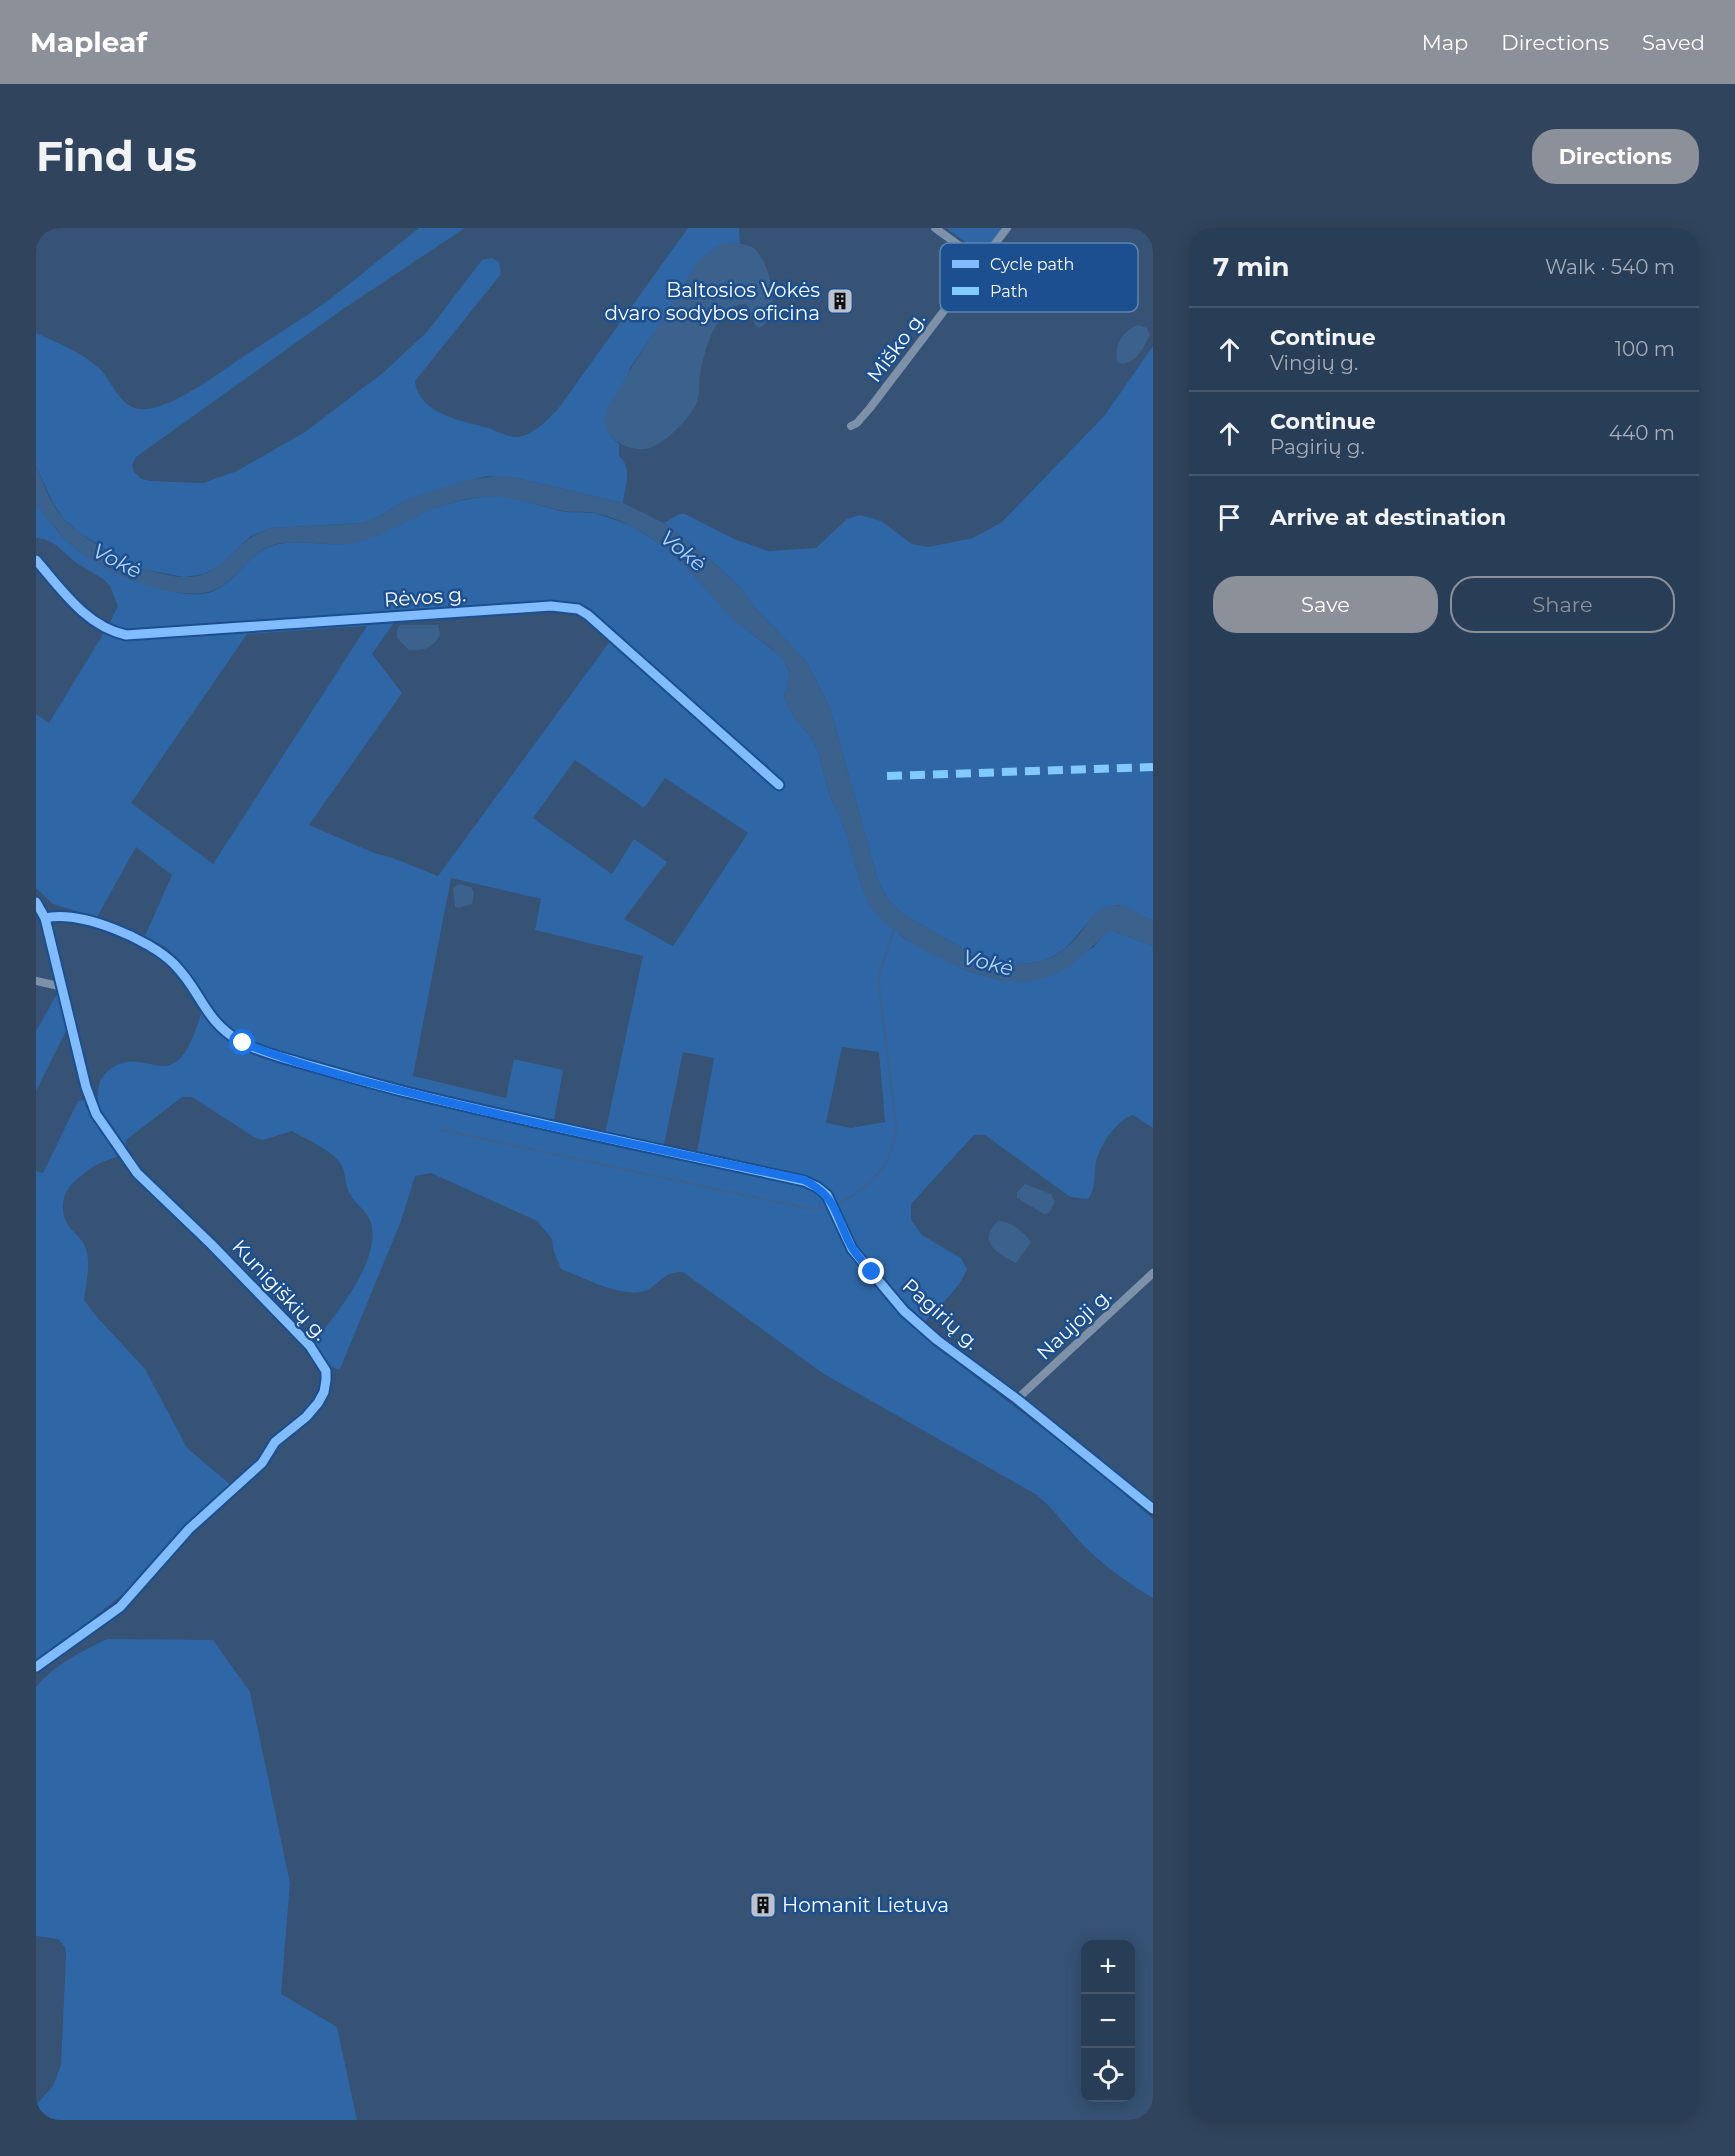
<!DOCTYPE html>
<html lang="en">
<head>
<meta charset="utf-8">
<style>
	:root { --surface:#283e57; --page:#30455d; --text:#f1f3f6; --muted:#a5aeba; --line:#44576d; --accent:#8c9099 }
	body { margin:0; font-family:Montserrat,sans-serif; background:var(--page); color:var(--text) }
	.controls { position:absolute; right:18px; bottom:18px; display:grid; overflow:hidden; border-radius:12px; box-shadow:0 3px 15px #0003 }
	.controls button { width:54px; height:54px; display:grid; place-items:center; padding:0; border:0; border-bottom:2px solid var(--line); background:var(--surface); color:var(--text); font:30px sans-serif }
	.stop { position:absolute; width:18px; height:18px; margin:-14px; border:4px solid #1a73e8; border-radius:50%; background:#fff }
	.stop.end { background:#1a73e8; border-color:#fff; box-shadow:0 2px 6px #0008 }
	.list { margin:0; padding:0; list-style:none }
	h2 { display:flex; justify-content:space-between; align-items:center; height:78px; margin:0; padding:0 24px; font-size:26px }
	h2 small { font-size:20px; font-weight:400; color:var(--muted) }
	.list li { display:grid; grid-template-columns:39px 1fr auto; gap:18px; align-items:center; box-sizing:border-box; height:84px; padding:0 24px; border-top:2px solid var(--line) }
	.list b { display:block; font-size:22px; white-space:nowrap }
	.list p { margin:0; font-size:20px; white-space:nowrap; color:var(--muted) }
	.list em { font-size:20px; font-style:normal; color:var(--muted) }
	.actions { display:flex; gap:12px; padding:18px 24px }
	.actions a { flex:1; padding:14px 0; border:2px solid var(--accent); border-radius:24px; text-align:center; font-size:21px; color:var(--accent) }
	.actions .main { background:var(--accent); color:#fff }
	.icon { flex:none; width:33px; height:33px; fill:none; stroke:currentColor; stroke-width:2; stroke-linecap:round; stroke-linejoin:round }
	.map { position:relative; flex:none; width:1117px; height:1892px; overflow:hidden; border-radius:24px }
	header { display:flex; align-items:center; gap:36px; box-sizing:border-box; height:84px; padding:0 30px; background:var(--accent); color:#fff }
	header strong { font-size:28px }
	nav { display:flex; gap:33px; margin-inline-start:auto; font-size:21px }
	.intro { display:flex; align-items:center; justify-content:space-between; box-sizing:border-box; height:144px; padding:0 36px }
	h1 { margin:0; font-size:42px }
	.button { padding:15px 27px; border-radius:24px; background:var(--accent); color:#fff; font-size:21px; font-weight:700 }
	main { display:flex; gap:36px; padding:0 36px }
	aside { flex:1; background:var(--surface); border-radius:24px; box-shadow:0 3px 15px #0003 }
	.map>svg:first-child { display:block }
</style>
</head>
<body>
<header>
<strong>Mapleaf</strong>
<nav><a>Map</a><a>Directions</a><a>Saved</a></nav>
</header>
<div class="intro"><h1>Find us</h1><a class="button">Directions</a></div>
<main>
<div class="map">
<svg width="1117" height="1892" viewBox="0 0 1117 1892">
	<rect width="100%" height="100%" fill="#365274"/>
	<g fill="#2f66a5" fill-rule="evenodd">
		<path d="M383,0H429L307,81L100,229L96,237L98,244L106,251L115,253L167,255L201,243L269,204L348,144L391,104L446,32L456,30L463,34L465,46L379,153C382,186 427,193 453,200C460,203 472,209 480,209C497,208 511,192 522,181L652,0H703L704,16L688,15L618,105L594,140L575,209L583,216V228C597,240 589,258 587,275L476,249L450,248L386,267L364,275L341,290L327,295L235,300L215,308L183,338L168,346L148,349L106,341L79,327L42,304L27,290L17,275L0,238V105C22,115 45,124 63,140C77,154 82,177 103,181C132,185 187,142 211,126C239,108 268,90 294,71C324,48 354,23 383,0Z"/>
		<polygon points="910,0 966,0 947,27"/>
		<path d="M1117,118V693L1091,680L1081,677C1071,683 1057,688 1050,697C1039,709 1030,723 1014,730C974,747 931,724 898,704C885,697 871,689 859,679C851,672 847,662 842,653L794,480L770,433L718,379L704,359L678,335L628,295L643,286H649L698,311L732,323L780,320L811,291L824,287L845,293L876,316L892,319L937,310L966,294L1069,187Z"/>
		<path d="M457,268L474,269L528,284L559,285L596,298L627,318L645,334L702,395L746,429L754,445L748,469L758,489L774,508L782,522L794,569L800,580L811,607L826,660L866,709L929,742L967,753L1057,720L1067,707L1072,704H1080L1117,718V900L1097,887C1080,892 1063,918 1060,935C1057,949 1061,959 1052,971L1034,969L949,907H938L875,976V992L886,1007L925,1030L931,1041C921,1066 897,1082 881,1102L893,1113L1058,1240L1117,1291V1370C1091,1355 1067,1337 1046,1316C1030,1299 1019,1282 1001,1267L788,1146L647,1044C627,1044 626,1054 611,1062C588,1072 547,1049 525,1041L518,1024L516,1011L501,993L395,945L379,948L365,993L304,1141C292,1141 286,1127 279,1118L280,1112C301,1084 345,1033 335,995C333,985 319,976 314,966C309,957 310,949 307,940C301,924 271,912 256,903L227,912L218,909L156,869H146L90,912V921C82,930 73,931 62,936C54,940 43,949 36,956C25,967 24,986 33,999C39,1006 47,1011 50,1021C55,1036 50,1056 48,1072L61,1089L109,1141L151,1220L195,1257L145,1304L92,1362L0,1435V943L7,945L42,873L47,872L51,875L62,876C61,862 62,851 73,842C101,821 120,847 140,834C156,823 163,789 170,771L143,731L129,719L109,708L136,647L100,619L61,689L17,676L0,660V486L13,495L72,398L82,378L74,358L67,351L39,334L20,317L8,311L0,310V275C10,288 20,303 32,314C57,338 144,378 178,363C203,352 212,324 239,317C266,309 293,321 320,314C344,309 364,294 386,285C409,275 432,270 457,268ZM528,373C550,376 564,391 580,405L402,648L357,630L338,625L273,597L366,465L336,426L364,386ZM331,398L177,636L95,575L211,406ZM539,532L608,580L629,550L712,605L637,718L588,691L631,634L598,611L576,646L497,590ZM415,650L505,671L499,702L607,728L567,915L516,903L527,842L478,831L470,870L377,848ZM806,819L843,824L849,894L815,900L790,895ZM647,824L678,830L661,924L628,917Z"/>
		<polygon points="21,766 25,770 32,799 0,863 0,803"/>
		<path d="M71,1411L177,1412L214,1464L254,1655L245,1766L301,1799L321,1892H0V1877L17,1858L25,1837L30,1727L29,1719L22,1711L0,1708V1459C19,1436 45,1424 71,1411Z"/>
	</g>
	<g fill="#3b618d">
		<path d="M688,15C697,15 708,15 716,19C735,31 747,90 723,100L719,97L714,82L710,76C682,73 667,125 664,147C663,156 664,165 661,174C657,188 625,220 609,221C590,223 562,208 570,184C572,177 577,170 581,164C592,144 605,125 617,106C633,82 647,56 663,32L676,21Z"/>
		<path d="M1102,97L1111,100L1114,107C1107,120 1102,133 1087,136L1081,134C1078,117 1086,103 1102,97Z"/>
		<path d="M0,238C8,256 14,276 28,291C53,318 130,361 168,346C195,335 203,310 235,300L327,295L341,290L364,275L386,266L431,252L462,248L476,249L587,275L628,295L678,335L704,359L718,379L770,433L794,480L842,653C847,662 851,672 859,679C871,689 885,697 898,704C931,724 974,747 1014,730C1024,726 1035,716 1042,708C1052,697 1056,684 1070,679C1087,673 1103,686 1117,693V718L1080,704H1072L1032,740L1006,751L988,754L967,753L929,742L888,722L867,709L848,694L835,680L826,660L811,607L800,580L794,569L782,522L774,508L758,489L748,469L754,445C742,416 709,406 689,383C654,342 616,298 560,285C548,283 535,285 523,282C480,271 456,262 411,276C379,285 352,308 318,315C291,320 264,309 237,317C208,327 198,362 166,365C125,370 62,342 32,314C26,309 22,302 17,297C12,291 2,282 0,275C0,265 0,249 0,238Z"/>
		<path d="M364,397H402L404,407C397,420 387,423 373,422L361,410V402Z"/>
		<polygon points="423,656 435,659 438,665 436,676 423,680 419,679 417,660"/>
		<polygon points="989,956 1015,966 1019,974 1013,985 1008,986 981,970 981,964"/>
		<path d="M962,993C975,993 988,1004 995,1014L980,1035C962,1026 940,1014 962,993Z"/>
	</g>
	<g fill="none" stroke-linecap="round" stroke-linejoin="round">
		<g stroke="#3b618d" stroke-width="2">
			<polyline points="406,902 769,980 782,981 790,979"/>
			<path d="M804,975C837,957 859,935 860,896L842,749L859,700"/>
		</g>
		<g stroke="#7d92a8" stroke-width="8">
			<polyline points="899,0 946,34"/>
			<polyline points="815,198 821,195 834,180 971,0"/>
			<path d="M0,332C26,362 50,398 90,407L515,378L542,381L552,387L743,557"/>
			<polyline points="0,674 9,690 50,859 60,886 101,945 175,1016 274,1118 290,1143 290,1152 288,1164 282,1175 270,1189 239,1214 226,1235 153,1301 84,1379 0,1439"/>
			<path d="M9,690C45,682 113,711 138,736C166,764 167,792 205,814C223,824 245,829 265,835C301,845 337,856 374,865C505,897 636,924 768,953L781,959L791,967L816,1021L868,1083L901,1112L981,1171L1117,1281"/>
			<polyline points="0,753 27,759"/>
			<polyline points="981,1171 1117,1045"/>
		</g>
		<polyline stroke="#80caff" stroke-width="8" stroke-dasharray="15 8" stroke-linecap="butt" points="851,548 1117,539"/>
		<defs>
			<g id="cycleway">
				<path d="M0,332C26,362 50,398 90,407L515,378L542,381L552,387L743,557"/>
				<polyline points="0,674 9,690 50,859 60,886 101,945 175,1016 274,1118 290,1143 290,1152 288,1164 282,1175 270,1189 239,1214 226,1235 153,1301 84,1379 0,1439"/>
				<path d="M9,690C45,682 113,711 138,736C166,764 167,792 205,814C223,824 245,829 265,835C301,845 337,856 374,865C505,897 636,924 768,953L781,959L791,967L816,1021L868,1083L901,1112L981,1171L1117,1281"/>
			</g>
		</defs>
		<use href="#cycleway" stroke="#1b4f8f" stroke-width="13"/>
		<use href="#cycleway" stroke="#80bcff" stroke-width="9"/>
	</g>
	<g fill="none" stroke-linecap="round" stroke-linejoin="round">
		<path stroke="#1a73e8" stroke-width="8" d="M207,815C270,840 337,856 403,872C524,902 646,926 768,952C802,969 799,988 815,1018C820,1027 829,1036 836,1044"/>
	</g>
	<defs>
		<symbol id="building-square" viewBox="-11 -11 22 22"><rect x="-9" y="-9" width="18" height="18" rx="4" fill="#b9c2ce" stroke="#1b4f8f"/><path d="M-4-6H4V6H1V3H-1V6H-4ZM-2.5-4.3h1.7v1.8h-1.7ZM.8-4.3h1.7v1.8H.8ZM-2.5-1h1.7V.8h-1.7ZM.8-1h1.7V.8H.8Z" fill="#111"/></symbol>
	</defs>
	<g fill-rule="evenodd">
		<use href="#building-square" x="789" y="58" width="30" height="30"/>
		<use href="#building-square" x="712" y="1662" width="30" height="30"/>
	</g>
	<g text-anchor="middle" stroke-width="5" stroke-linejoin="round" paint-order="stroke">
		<g font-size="20" fill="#fff" stroke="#1b4f8f" text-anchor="end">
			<text x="784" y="69">Baltosios Vokės<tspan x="784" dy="23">dvaro sodybos oficina</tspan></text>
			<text x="746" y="1684" text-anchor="start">Homanit Lietuva</text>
		</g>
		<g font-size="20" fill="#fff" stroke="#1b4f8f">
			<text transform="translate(860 119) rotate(-53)" y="7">Miško g.</text>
			<text transform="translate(389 369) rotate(-4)" y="7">Rėvos g.</text>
			<text transform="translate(244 1062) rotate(47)" y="7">Kunigiškių g.</text>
			<text transform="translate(905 1086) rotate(42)" y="7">Pagirių g.</text>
			<text transform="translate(1038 1096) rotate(-43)" y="7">Naujoji g.</text>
		</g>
		<g font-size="21" font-style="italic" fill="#b5d3f5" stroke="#1b4f8f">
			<text transform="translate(647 323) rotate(39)" y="7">Vokė</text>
			<text transform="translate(81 333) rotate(27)" y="7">Vokė</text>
			<text transform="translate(952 735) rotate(14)" y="7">Vokė</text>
		</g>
	</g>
	<rect x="904" y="15" width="198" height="69" rx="9" fill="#1b4f8f" stroke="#5f84b1" stroke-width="1.5"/>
	<rect x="916" y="32" width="27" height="8" fill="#80bcff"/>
	<rect x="916" y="59" width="27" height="8" fill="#80caff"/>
	<g font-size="16" fill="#fff">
		<text x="954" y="42">Cycle path</text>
		<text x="954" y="69">Path</text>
	</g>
</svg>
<div class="controls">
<button>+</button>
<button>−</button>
<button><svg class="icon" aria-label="locate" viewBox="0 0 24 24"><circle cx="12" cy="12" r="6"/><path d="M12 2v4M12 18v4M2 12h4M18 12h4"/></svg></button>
</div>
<div class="stop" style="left:207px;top:815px"></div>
<div class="stop end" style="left:836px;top:1044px"></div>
</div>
<aside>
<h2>7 min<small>Walk · 540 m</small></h2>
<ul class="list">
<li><svg class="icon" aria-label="ahead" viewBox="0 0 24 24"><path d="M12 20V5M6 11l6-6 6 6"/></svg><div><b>Continue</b><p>Vingių g.</p></div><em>100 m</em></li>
<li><svg class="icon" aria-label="ahead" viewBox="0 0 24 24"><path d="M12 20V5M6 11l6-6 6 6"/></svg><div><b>Continue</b><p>Pagirių g.</p></div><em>440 m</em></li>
<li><svg class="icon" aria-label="arrive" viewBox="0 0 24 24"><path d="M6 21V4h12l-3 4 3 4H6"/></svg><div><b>Arrive at destination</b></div></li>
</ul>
<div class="actions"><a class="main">Save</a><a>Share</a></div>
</aside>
</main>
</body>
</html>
